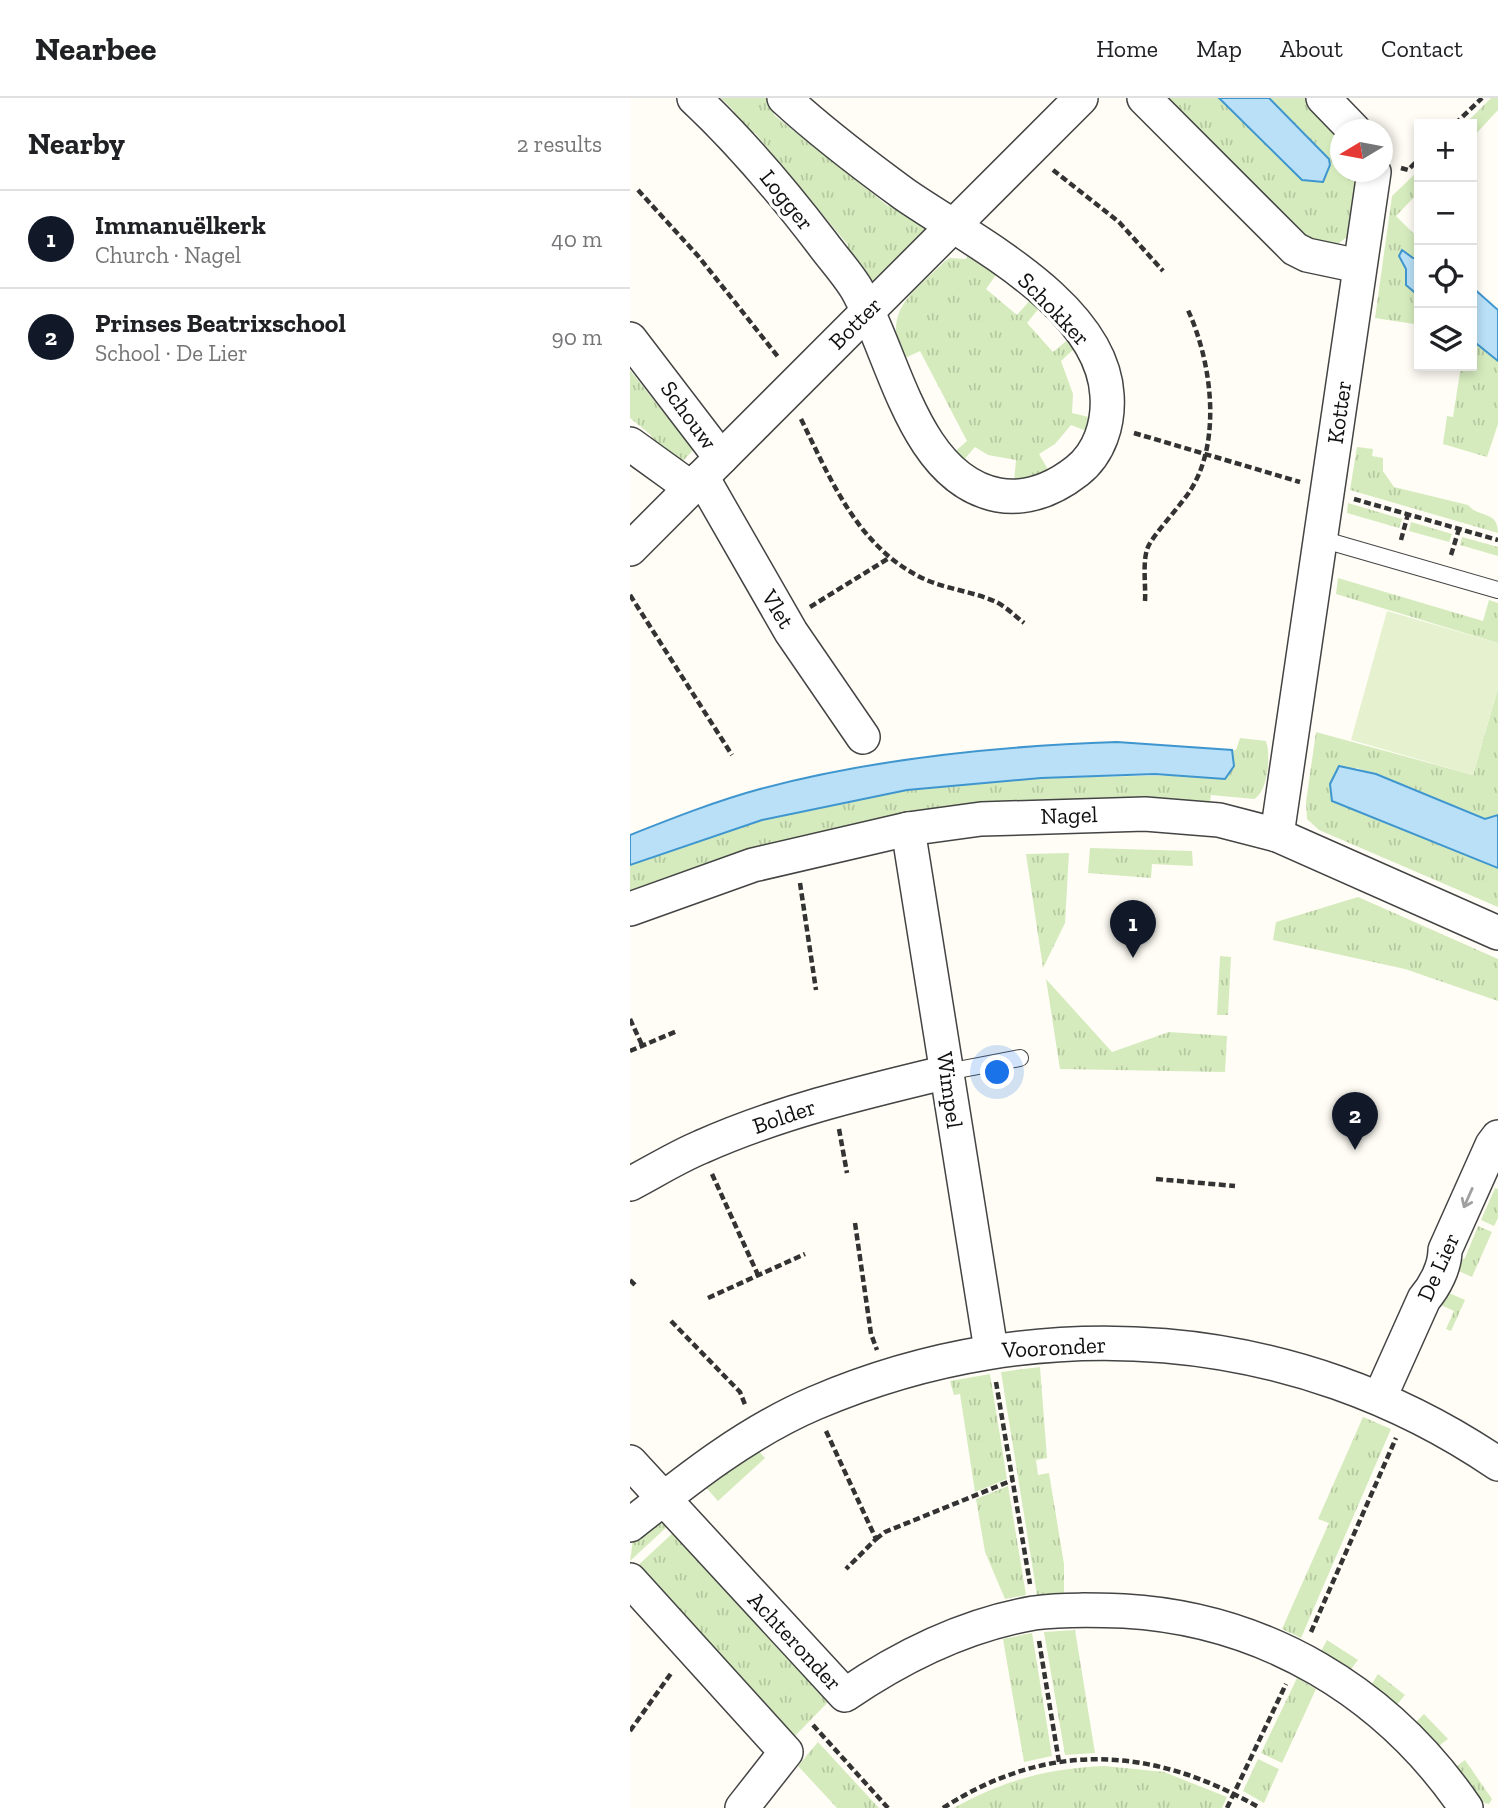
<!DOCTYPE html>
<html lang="en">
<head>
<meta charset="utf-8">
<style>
	:root { --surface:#fff; --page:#f2f2f2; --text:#202124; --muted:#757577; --line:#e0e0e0; --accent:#111827 }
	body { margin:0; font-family:"Zilla Slab",serif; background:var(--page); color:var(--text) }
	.controls { position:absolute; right:21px; top:21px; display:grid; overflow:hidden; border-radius:0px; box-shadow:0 4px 10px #0003 }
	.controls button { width:63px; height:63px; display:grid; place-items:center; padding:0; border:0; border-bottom:2px solid var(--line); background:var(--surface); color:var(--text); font:35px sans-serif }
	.compass { position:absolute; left:700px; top:21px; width:63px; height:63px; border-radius:50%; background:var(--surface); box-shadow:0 4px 10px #0003; rotate:260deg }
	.you { position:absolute; left:368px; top:975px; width:24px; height:24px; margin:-18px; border:5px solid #fff; border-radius:50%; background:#1a73e8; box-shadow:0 0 0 10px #1a73e833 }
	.badge { display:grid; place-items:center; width:46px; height:46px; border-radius:50%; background:var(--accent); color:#fff; font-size:23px; font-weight:700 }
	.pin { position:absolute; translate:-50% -58px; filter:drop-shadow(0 2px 4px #0008) }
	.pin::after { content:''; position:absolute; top:37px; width:24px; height:21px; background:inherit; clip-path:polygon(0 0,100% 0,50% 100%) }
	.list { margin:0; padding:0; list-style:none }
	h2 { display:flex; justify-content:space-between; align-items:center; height:91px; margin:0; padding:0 28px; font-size:30px }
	h2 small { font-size:23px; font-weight:400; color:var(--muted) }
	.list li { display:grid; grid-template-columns:46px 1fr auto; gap:21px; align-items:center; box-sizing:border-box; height:98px; padding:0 28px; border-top:2px solid var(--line) }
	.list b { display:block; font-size:26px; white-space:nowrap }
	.list p { margin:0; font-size:23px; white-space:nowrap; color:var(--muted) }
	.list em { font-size:23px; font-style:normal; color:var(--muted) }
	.icon { flex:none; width:38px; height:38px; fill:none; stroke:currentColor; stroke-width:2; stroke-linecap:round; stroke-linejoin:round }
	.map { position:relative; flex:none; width:868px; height:1710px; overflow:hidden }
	header { display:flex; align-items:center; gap:42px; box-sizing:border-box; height:98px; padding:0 35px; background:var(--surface); border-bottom:2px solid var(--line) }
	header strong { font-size:33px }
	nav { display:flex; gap:38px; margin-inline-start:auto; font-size:24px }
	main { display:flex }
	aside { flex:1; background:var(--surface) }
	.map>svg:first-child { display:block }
</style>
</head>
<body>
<header>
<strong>Nearbee</strong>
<nav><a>Home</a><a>Map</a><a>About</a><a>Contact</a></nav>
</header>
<main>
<aside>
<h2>Nearby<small>2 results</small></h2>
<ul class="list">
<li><span class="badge">1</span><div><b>Immanuëlkerk</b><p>Church · Nagel</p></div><em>40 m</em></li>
<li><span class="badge">2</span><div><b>Prinses Beatrixschool</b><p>School · De Lier</p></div><em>90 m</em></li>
</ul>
</aside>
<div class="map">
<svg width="868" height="1710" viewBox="0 0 868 1710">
	<defs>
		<pattern id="grass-tufts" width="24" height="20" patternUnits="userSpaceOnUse" patternTransform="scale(1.75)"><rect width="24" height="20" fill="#d5ebbd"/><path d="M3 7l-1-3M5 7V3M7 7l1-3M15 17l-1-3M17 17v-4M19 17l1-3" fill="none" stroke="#b6c8a1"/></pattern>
	</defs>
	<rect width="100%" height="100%" fill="#fffdf5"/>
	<g fill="url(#grass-tufts)">
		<polygon points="91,0 139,0 144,5 144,17 258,108 270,106 301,128 243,190 217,160 218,147 125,35 113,35 104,26 104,13"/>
		<polygon points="528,0 589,0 672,82 693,84 699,61 639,0 675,0 710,35 710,74 732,74 720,137 706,147 682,146"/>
		<polygon points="861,0 868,0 868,12 842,40 842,26 835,26"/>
		<polygon points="789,72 789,94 766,118 789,141 789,160 769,158 776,171 776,187 789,198 789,231 784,226 745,220 762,98"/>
		<path d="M338,155L368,174L356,191L387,217L402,200L410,209L397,225L423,254L440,240L446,249L431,263L443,296L442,315L463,320L459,334L441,327L425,346L409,356L420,375L384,384L386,362L358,357L345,349L331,365L322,356L337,343L290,253L273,261C252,211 282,196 315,163L320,160L336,161Z"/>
		<polygon points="842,242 868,263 868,326 857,359 813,346 817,318 823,319 831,268 842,268"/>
		<polygon points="0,272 37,319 50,321 68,347 49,367 23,349 21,337 0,320"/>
		<path d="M727,349L743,351L742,358L753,360V373L764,389L838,407C850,421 868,412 868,435L720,392Z"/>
		<polygon points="718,405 772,421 769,430 717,415"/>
		<polygon points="781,424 822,436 819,444 779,433"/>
		<polygon points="832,439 868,449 868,458 830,447"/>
		<polygon points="708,480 853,523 859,502 868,505 868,545 706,496"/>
		<polygon points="868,590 868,717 855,721 727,670 700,686 702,703 868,770 868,809 689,732 677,721 676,704 686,634 843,677"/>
		<path d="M610,640L636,643C641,657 638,694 624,701L581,697L580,705L501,703L0,796V767L132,722L277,692L411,680L555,677L604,668L602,652H606Z"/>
		<polygon points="460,750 562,753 563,768 522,766 521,780 458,775"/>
		<polygon points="439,755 435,825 413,870 396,756"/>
		<polygon points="728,799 868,861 868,903 775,871 643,842 646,824"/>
		<polygon points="590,858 601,859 598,917 587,917"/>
		<polygon points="416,881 482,954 539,934 597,938 595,974 430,971"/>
		<polygon points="865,1090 868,1091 868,1120 864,1128 851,1122"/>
		<polygon points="848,1128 862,1134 842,1179 820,1169 835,1160"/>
		<polygon points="810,1191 835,1202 821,1233 816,1231 824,1213 804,1204"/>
		<polygon points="410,1269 417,1360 406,1362 408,1377 419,1375 434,1466 434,1495 407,1497 371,1274"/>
		<polygon points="360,1276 377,1381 345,1394 330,1296 324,1297 320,1283"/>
		<polygon points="733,1319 761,1331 671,1540 652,1531 699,1425 688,1421"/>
		<polygon points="127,1351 135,1360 88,1403 73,1386"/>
		<polygon points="378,1388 396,1497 375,1501 355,1454 346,1401"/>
		<polygon points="33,1424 40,1426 0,1463 3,1442 26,1425"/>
		<polygon points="46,1432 202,1600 161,1642 3,1472"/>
		<polygon points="445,1532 465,1655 435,1657 414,1534"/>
		<polygon points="402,1535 422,1658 394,1664 373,1541"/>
		<polygon points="697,1542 728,1562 718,1575 689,1557"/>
		<polygon points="748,1576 775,1597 765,1609 740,1589"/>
		<polygon points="667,1580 686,1591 652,1665 631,1655"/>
		<polygon points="794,1616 818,1641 806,1650 784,1626"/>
		<polygon points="188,1644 249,1710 207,1710 168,1668"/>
		<polygon points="628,1661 649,1671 634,1705 613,1693"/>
		<polygon points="835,1662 862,1701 859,1706 847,1703 823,1671"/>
		<path d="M475,1668L534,1674L597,1699L592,1710H324C373,1682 420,1670 475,1668Z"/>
	</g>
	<polygon fill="#e6f2cf" points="757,513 868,545 868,590 843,677 721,642"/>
	<g fill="#b9e0f7" stroke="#3f96cf" stroke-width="2">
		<polygon points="589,0 639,0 699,61 700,67 693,84 672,82"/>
		<polygon points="772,152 783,160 789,160 789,198 776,187 776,171 769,158"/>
		<polygon points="842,189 868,212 868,263 842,242"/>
		<path d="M487,644L602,652L604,668L595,681L525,676L411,680L277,692L132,722L0,767V737C43,720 86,703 130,691C246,660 368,648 487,644Z"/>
		<polygon points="709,668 746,676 855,721 868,717 868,770 702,703 700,686"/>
	</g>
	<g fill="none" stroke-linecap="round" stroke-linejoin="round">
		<defs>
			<g id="service">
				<polyline points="691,441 868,492"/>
				<polyline points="317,974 390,960"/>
			</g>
			<g id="minor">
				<path d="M64,0C111,44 153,94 192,145C203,160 216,174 226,190C264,255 283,381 368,397C397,402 424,391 447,373C470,355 479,325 477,297C472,206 340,142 274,96C233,66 191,34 154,0"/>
				<polyline points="514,0 665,151 677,157 729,168"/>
				<polyline points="693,0 724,32"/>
				<polyline points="0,241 91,360"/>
				<polyline points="0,346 61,390"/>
				<polyline points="72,379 161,534 233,639"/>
				<polyline points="0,451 451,0"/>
				<polyline points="278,731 361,1252"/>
				<polyline points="647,737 744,74"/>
				<polyline points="0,811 123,767 278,731 351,721 515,716 589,722 647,737 868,835"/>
				<path d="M0,1086C23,1074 47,1059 71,1049C149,1014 234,994 317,974"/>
				<path d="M750,1299L794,1201C805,1188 815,1169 815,1152L862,1047L868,1039"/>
				<path d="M0,1364L215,1597C272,1558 335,1527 404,1515C433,1511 465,1512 494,1513C635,1521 757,1594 836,1710"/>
				<path d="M0,1427C58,1381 117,1334 185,1305C409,1209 666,1228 868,1366"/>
				<polyline points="0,1482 156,1654 112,1710"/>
			</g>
		</defs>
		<use href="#service" stroke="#444" stroke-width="18"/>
		<use href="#minor" stroke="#444" stroke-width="36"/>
		<g stroke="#333" stroke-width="4.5" stroke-dasharray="7 3.5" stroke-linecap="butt">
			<polyline points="825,26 852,0"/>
			<polyline points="771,70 778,72 789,61"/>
			<polyline points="423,72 489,124 533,173"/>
			<polyline points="8,92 69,159 149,260"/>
			<path d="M171,321C201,382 227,448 292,480C315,491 341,493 364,503C374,507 385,518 394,525"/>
			<polyline points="504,335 670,384"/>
			<polyline points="724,401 868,442"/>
			<polyline points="771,442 778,416"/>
			<polyline points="821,457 829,431"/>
			<polyline points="0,497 102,657"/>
			<path d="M515,503C516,488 512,463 518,449C523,437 551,407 560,393C593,342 581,261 557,210"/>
			<polyline points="180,509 259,460"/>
			<polyline points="170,785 186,892"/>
			<polyline points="0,921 12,947"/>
			<polyline points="0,953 47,933"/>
			<polyline points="209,1031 217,1075"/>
			<polyline points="82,1076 128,1177"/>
			<polyline points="526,1081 605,1088"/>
			<polyline points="225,1125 241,1236 247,1252"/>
			<polyline points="0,1182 6,1188"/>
			<polyline points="78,1200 175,1156"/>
			<polyline points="41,1223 110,1294 116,1309"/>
			<polyline points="366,1284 400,1486"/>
			<polyline points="196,1333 246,1441 216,1471"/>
			<polyline points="246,1441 255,1434 383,1382"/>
			<polyline points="681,1534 766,1340"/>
			<polyline points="409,1543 429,1664"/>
			<polyline points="183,1627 258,1710"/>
			<polyline points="0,1633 42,1574"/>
			<path d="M313,1710C419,1642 522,1648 630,1710"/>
			<polyline points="597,1710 656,1586"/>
		</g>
		<use href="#service" stroke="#fff" stroke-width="16"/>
		<use href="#minor" stroke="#fff" stroke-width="33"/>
	</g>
	<defs><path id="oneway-shaft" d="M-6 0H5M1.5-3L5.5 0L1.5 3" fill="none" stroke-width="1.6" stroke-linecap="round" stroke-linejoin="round" transform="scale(1.75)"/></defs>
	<use stroke="#a0a0a0" href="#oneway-shaft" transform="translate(838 1100) rotate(114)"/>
	<g text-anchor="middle" stroke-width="7" stroke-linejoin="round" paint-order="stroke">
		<g font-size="23" fill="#111" stroke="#fff">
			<text transform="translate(157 102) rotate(51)" y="8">Logger</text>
			<text transform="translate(424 211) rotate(46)" y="8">Schokker</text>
			<text transform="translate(225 225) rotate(-45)" y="8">Botter</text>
			<text transform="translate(709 314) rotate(-82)" y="8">Kotter</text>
			<text transform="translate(59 317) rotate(54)" y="8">Schouw</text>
			<text transform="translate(148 511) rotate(59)" y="8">Vlet</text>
			<text transform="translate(439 717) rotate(-2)" y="8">Nagel</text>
			<text transform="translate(320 992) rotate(82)" y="8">Wimpel</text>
			<text transform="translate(154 1018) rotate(-19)" y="8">Bolder</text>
			<text transform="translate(808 1169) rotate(-66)" y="8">De Lier</text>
			<text transform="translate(424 1249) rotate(-3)" y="8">Vooronder</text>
			<text transform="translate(165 1543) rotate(47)" y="8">Achteronder</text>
		</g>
	</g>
</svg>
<div class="controls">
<button>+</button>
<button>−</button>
<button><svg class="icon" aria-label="locate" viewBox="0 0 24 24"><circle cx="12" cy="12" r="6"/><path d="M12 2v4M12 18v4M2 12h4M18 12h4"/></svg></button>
<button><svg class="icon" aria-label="layers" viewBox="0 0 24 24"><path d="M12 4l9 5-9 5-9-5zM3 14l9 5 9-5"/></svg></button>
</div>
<svg class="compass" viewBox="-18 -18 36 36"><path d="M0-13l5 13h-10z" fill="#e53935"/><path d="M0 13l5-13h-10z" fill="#757577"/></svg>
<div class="you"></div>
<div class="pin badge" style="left:503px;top:860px">1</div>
<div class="pin badge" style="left:725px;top:1052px">2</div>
</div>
</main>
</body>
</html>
